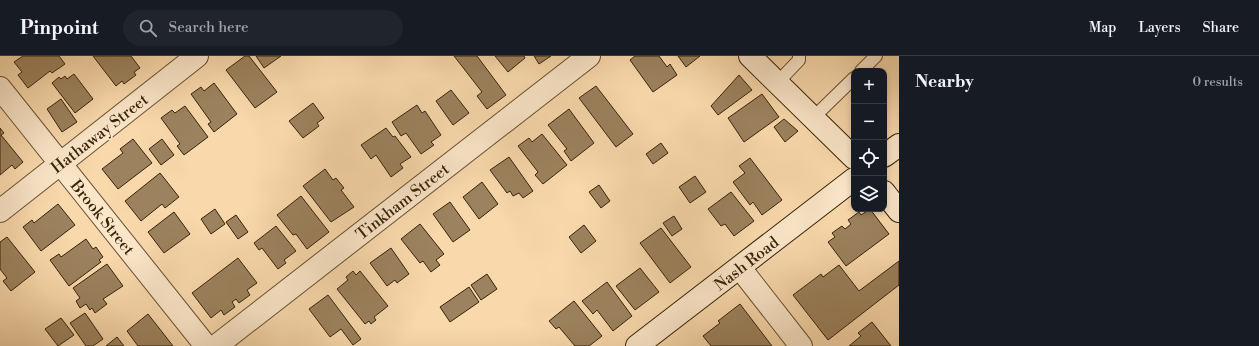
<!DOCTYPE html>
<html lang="en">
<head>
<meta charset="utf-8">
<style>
	:root { --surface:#171b24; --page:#20242c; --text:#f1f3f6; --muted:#9ea1a6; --line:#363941 }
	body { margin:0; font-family:"Libre Bodoni",serif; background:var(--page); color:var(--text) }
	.controls { position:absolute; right:12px; top:12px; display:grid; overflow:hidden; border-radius:8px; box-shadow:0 2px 6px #0003 }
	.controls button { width:36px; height:36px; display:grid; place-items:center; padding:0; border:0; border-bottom:1px solid var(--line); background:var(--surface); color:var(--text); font:20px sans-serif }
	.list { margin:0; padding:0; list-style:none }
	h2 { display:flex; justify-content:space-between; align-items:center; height:52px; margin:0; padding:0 16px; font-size:17px }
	h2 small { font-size:13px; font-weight:400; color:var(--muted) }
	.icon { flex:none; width:22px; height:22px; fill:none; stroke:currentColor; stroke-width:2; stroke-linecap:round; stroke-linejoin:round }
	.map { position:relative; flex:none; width:899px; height:290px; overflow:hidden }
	header { display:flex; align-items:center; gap:24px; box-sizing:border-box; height:56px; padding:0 20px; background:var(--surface); border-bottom:1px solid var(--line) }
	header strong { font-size:19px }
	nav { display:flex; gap:22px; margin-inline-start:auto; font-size:14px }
	.search { width:280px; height:36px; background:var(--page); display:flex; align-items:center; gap:10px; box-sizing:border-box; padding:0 14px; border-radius:22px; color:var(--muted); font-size:15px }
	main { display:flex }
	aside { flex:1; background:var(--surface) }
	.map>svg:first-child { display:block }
</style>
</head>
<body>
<header>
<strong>Pinpoint</strong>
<div class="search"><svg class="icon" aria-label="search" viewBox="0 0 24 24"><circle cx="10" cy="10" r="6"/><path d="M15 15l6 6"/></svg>Search here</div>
<nav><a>Map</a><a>Layers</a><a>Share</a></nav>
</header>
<main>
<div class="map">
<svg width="899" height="290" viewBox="0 0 899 290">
	<rect width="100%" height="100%" fill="#f9d9ac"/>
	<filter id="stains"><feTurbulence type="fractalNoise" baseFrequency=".005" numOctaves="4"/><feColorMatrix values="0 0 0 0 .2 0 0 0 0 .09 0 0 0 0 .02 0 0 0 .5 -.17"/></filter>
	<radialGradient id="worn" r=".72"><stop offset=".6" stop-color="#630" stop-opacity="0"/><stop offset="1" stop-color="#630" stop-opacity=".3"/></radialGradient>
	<g fill="#9c825e" stroke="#372409">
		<polygon points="23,0 59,0 65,8 52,17 50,15 28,32 18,19 22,16 14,6"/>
		<polygon points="93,0 131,0 140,12 134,16 136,19 124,28 122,25 116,30"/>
		<polygon points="245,0 249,0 277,36 255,52 226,14"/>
		<polygon points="256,0 281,0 264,12"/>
		<polygon points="454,0 477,0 506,39 487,53 477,40 482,36"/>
		<polygon points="495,0 524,0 525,2 508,16"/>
		<polygon points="534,0 551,0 539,8"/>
		<polygon points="635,0 659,0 667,11 670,8 677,19 653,36 630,4"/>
		<polygon points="678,0 700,0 686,11"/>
		<polygon points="74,18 93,43 75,57 52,27 59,21 61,23 65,20 67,23"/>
		<polygon points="739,19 752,34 718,59 711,50"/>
		<polygon points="214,27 237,58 214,76 208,68 211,66 191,38 201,31 204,35"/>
		<polygon points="596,30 633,78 616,91 579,42"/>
		<polygon points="451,34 469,57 453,69 436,45"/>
		<polygon points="762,38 779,61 744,86 728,62"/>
		<polygon points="61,43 77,66 62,76 47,53"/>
		<polygon points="313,47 324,62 317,67 319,70 303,82 289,65"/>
		<polygon points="417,49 422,57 425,55 441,79 431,86 434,89 421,98 406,77 401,80 392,66"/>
		<polygon points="185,50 208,81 184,99 177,90 180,88 161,62 172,54 175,57"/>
		<polygon points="569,53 594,87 571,105 564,95 567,93 548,69"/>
		<polygon points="784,63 798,75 785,86 774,71"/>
		<polygon points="0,72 4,77 1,79 23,106 15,113 12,109 0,119"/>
		<polygon points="386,72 393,81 395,80 411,101 400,108 403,112 391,121 376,99 371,103 361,89"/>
		<polygon points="542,78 567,109 543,128 535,119 538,116 518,90 529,82 532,86"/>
		<polygon points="133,83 152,107 118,133 102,113 123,97 120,93"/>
		<polygon points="162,83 174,99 161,109 149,93"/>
		<polygon points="661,87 668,97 653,108 646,98"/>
		<polygon points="509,101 533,135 523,142 519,137 513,140 510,135 507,137 490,114"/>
		<polygon points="750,102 782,144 762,159 753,146 750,149 733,126 745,117 739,110"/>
		<polygon points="325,113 333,124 336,122 344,132 341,134 354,151 331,166 303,130"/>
		<polygon points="160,117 179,141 165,152 162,148 141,165 125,145"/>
		<polygon points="695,120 706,136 690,147 679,131"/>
		<polygon points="482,126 498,148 479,163 463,141"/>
		<polygon points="599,129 610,145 601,152 589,136"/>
		<polygon points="731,136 754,165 734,180 725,168 721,170 708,153"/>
		<polygon points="301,140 329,176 307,193 296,178 293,179 277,159"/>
		<polygon points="450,146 470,174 453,186 433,158"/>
		<polygon points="58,148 75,169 41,195 23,171 32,164 34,167"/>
		<polygon points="215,153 225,168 211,178 201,163"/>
		<polygon points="870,153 889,178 846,210 828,186 835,181 832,177 842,170 845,173 851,168 848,164 859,156 861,159"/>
		<polygon points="174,156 190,178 164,197 148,176"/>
		<polygon points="236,159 248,176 238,183 226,166"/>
		<polygon points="674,160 682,173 672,180 663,167"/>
		<polygon points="420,168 444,198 436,204 440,209 431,216 423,205 420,207 401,183"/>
		<polygon points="584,169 596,185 581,197 569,181"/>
		<polygon points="276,170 296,195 284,204 286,207 278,213 262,192 259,194 254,187"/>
		<polygon points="661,172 691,211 670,227 640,187"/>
		<polygon points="7,181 35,216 11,235 3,225 7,222 0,213 0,186"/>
		<polygon points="86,183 93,193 96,191 103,201 99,204 101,206 69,230 50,204 59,198 61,201"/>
		<polygon points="391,192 409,218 397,227 395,224 387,230 370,207"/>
		<polygon points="238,202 257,227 247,234 250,239 239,247 236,243 232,246 235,251 224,259 221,254 211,262 192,237"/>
		<polygon points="899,205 899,229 828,284 793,239 821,218 823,221 839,209 859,235"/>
		<polygon points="107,208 123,230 103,243 107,248 95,257 92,252 90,254 86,248 80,252 76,245 80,242 73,232"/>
		<polygon points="640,212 659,236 635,254 616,230"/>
		<polygon points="353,215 356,219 360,215 388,250 374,261 376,264 371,268 369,265 365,268 337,233 348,224 346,221"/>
		<polygon points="487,218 497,233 481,244 471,229"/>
		<polygon points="607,226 632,260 613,275 597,254 593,258 582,245"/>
		<polygon points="469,231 479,246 450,266 440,251"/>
		<polygon points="328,239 361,283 353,289 341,273 330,281 309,253"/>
		<polygon points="574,245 602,280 589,290 575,290 559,271 556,273 549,265"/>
		<polygon points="740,248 772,290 711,290 703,280 720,267 718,265"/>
		<polygon points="85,257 103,283 93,290 86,290 70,267"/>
		<polygon points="148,258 173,290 138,290 127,275"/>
		<polygon points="61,262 74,279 58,290 45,273"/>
		<polygon points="872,266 891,290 849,290 861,280 858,277"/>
		<polygon points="117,281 124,290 106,290"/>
	</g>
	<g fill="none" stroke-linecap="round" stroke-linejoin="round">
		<defs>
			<g id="lane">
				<polyline points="861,15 876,0"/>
				<polyline points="778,26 799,4 799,0"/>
				<polyline points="814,61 854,22"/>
			</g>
			<g id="street">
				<polyline points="0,32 206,290"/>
				<polyline points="0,155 197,0"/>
				<polyline points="740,212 801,290"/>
				<polyline points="216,290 589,0"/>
			</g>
			<g id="secondary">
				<polyline points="750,0 854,102"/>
				<polyline points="884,100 899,89"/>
				<polyline points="884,136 899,155"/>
				<polyline points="637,290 854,123"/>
			</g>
		</defs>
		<use href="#lane" stroke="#685132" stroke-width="14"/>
		<use href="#street" stroke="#685132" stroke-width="24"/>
		<use href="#secondary" stroke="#372409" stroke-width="24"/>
		<use href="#lane" stroke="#fbe6c9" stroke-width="12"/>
		<use href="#street" stroke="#fbe6c9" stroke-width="22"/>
		<use href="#secondary" stroke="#fbe6c9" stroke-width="22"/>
	</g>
	<g text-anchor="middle" stroke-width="3.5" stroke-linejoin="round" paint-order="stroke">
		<g font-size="16" fill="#372409" stroke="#fbe6c9">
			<text transform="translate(99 77) rotate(-38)" y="6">Hathaway Street</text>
			<text transform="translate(402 145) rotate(-38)" y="6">Tinkham Street</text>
			<text transform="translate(103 161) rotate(51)" y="6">Brook Street</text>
			<text transform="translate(746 207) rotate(-38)" y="6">Nash Road</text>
		</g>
	</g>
	<rect width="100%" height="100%" filter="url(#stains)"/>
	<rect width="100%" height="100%" fill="url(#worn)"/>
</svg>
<div class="controls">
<button>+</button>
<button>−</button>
<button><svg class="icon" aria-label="locate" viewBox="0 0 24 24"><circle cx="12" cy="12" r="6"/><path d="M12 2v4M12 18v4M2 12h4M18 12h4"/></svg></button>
<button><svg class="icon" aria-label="layers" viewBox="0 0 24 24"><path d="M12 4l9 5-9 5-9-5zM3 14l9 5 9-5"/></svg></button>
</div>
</div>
<aside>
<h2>Nearby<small>0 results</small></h2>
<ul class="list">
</ul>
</aside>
</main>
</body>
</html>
